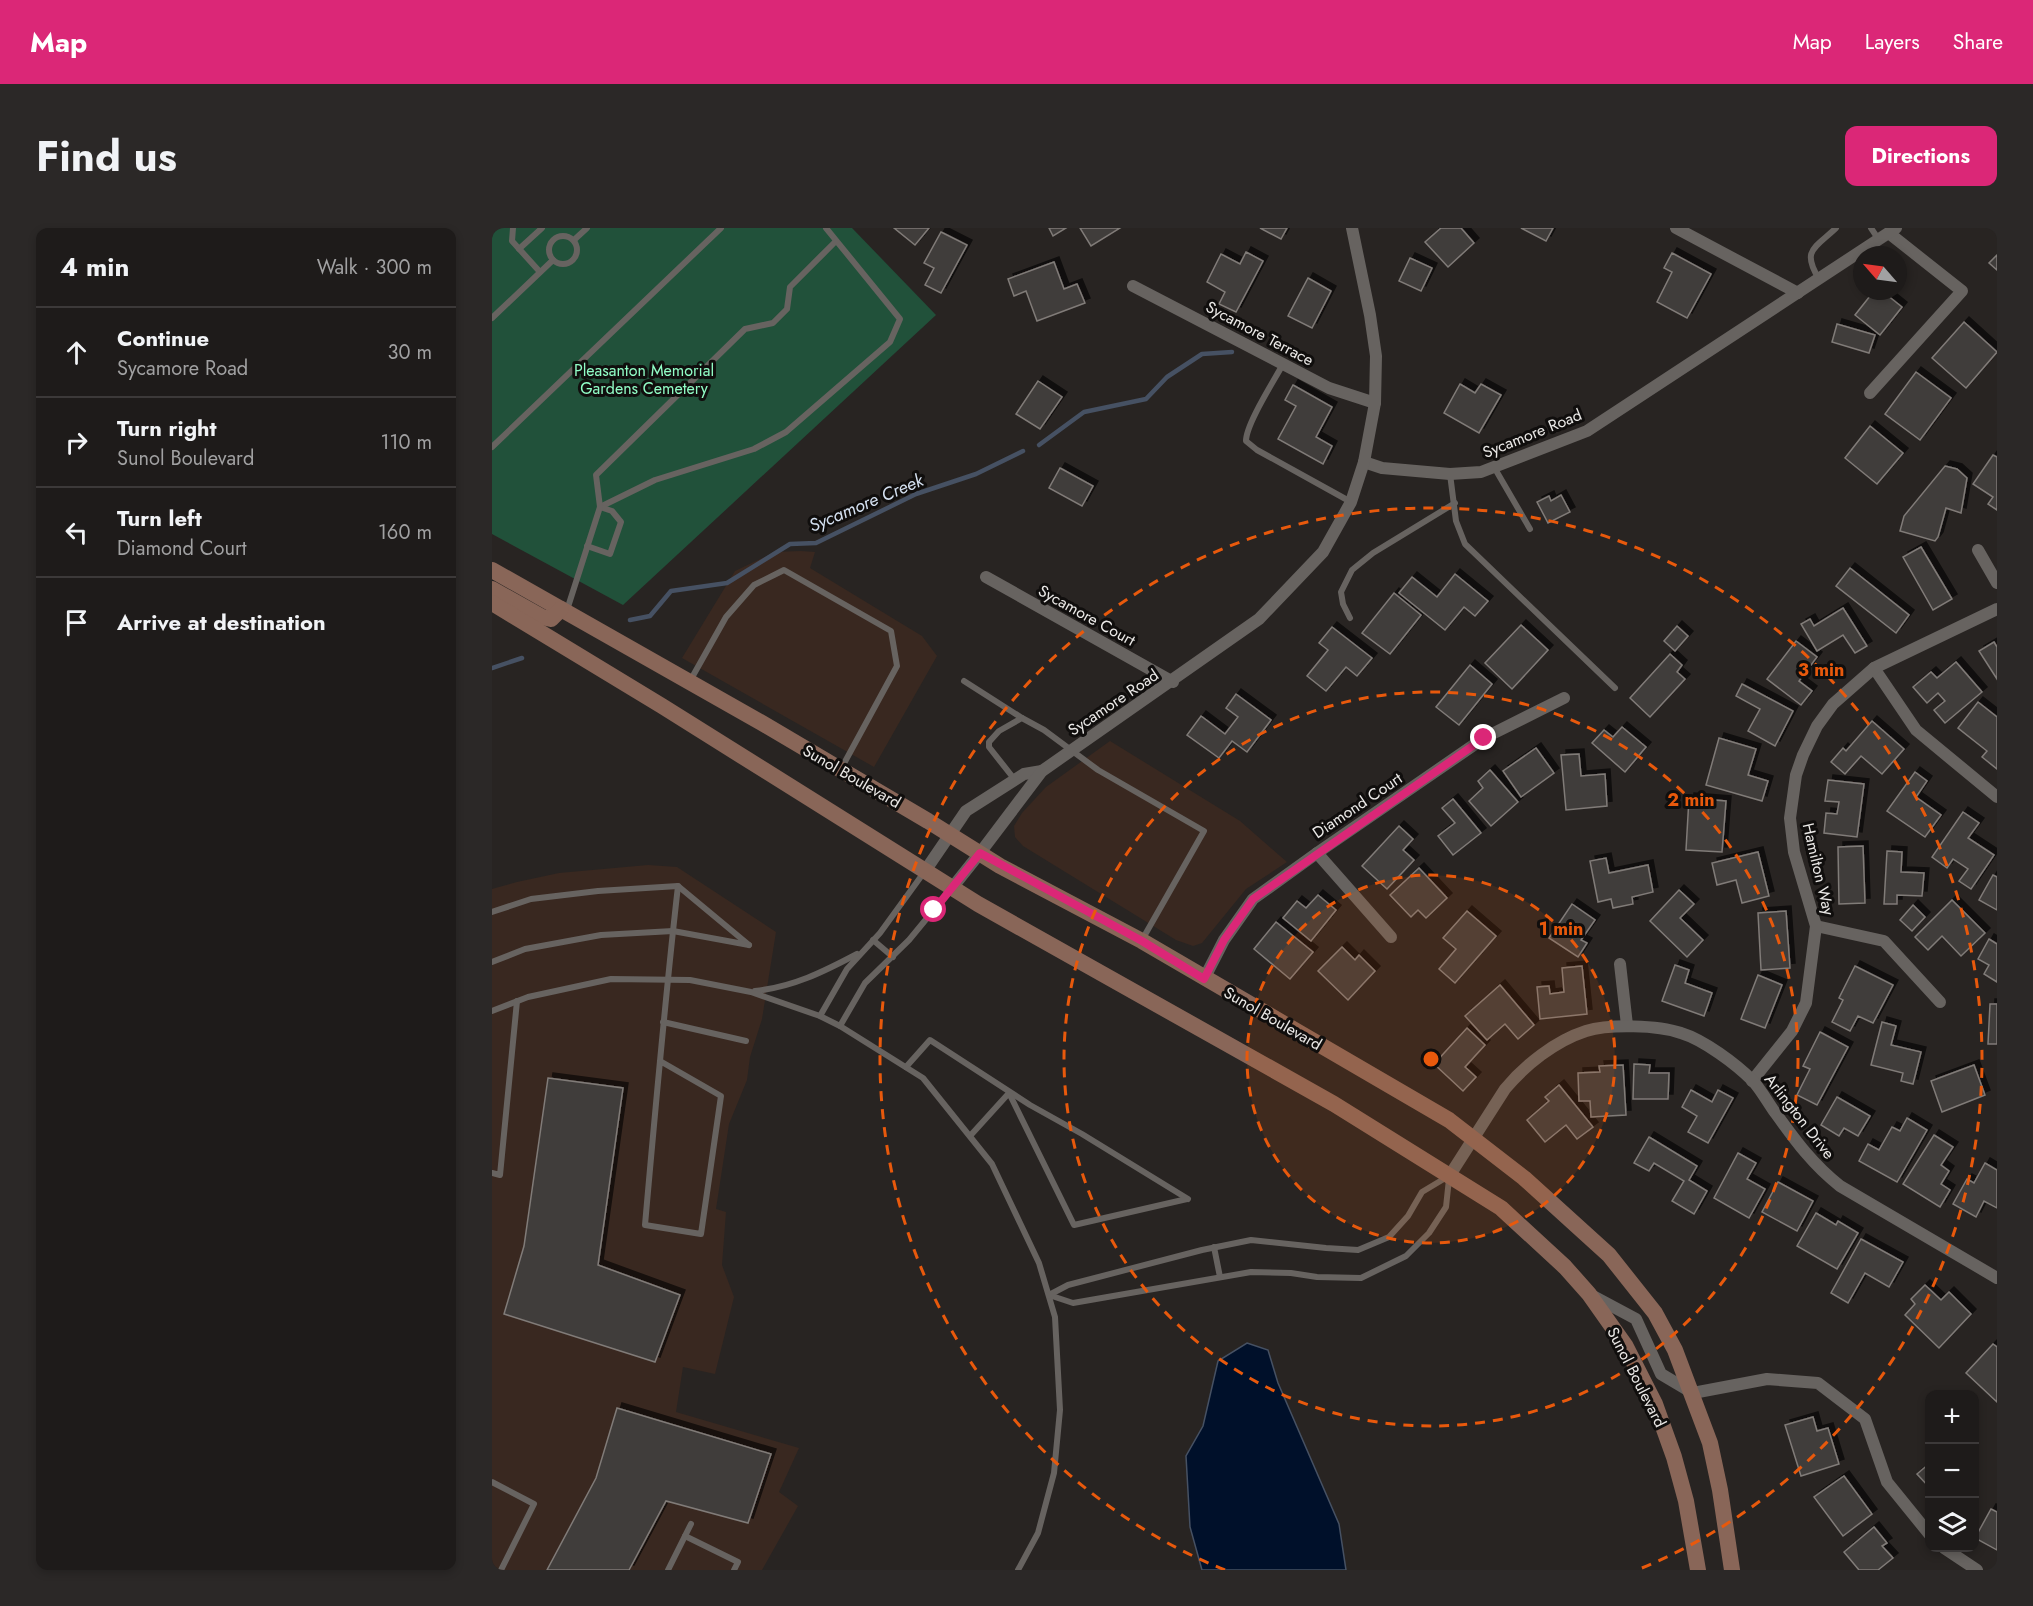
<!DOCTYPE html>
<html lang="en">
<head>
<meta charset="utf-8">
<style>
	:root { --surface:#1e1b1a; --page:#2b2827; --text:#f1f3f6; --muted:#a1a1a2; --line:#3c3939; --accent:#db2777 }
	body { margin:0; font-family:Jost,sans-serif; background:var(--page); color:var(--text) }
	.controls { position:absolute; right:18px; bottom:18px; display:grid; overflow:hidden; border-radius:12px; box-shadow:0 3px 9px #0003 }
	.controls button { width:54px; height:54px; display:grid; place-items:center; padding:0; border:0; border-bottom:2px solid var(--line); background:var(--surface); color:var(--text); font:30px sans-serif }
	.compass { position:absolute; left:1361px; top:18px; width:54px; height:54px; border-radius:50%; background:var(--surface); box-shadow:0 3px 9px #0003; rotate:298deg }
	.stop { position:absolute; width:18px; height:18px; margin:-14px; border:4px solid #db2777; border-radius:50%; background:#fff }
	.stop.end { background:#db2777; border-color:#fff; box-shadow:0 2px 6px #0008 }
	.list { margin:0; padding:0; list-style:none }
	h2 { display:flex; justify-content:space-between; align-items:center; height:78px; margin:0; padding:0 24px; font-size:26px }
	h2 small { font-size:20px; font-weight:400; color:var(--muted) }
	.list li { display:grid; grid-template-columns:39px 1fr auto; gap:18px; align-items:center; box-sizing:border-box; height:90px; padding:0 24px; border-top:2px solid var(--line) }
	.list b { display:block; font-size:22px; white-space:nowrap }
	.list p { margin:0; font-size:20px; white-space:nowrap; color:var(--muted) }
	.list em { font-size:20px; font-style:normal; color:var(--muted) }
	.icon { flex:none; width:33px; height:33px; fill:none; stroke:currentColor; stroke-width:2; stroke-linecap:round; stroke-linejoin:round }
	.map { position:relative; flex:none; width:1505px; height:1342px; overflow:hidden; border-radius:12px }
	header { display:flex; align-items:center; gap:36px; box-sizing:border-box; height:84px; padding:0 30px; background:var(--accent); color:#fff }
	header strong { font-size:28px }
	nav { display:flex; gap:33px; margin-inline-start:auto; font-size:21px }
	.intro { display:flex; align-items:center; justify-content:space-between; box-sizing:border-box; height:144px; padding:0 36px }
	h1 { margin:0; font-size:42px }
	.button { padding:15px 27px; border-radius:12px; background:var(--accent); color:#fff; font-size:21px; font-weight:700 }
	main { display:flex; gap:36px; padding:0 36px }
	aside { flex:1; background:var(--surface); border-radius:12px; box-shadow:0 3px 9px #0003 }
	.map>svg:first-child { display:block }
</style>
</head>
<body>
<header>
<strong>Map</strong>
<nav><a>Map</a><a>Layers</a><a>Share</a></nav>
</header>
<div class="intro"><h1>Find us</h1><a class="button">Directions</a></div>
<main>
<aside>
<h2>4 min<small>Walk · 300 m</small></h2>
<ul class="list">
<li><svg class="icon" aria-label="ahead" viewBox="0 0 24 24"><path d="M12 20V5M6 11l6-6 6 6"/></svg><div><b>Continue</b><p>Sycamore Road</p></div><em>30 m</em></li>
<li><svg class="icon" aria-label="right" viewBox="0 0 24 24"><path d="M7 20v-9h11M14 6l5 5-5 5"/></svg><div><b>Turn right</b><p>Sunol Boulevard</p></div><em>110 m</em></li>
<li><svg class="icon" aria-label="left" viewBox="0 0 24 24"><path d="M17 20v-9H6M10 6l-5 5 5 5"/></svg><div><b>Turn left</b><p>Diamond Court</p></div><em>160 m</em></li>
<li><svg class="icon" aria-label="arrive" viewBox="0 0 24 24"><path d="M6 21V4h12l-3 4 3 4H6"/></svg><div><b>Arrive at destination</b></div></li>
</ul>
</aside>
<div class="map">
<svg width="1505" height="1342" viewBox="0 0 1505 1342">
	<defs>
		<filter id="shadow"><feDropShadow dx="5" dy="-5" stdDeviation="0" flood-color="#0009"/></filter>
	</defs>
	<rect width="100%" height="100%" fill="#282422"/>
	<g fill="#392820">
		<polygon points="309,323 323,324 318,340 430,408 445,428 382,539 190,430 243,343 283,324"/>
		<polygon points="618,513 748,593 795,634 754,661 710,715 701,718 684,712 531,618 523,609 522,598 530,585 554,559"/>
		<polygon points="156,637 185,639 284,704 270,791 258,829 255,852 237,896 224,981 234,984 230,1037 242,1069 223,1146 191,1139 184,1184 307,1220 287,1264 306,1278 270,1342 0,1342 0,661 25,654 67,645"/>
	</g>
	<polygon fill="#21513a" points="0,0 360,0 444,87 131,377 0,306"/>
	<polygon fill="#00102a" stroke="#465163" stroke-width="1.5" points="755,1115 776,1122 786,1155 847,1296 854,1342 710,1342 698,1299 694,1228 711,1198 726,1133"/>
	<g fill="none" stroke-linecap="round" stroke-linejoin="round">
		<g stroke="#465163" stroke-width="4.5">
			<polyline points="547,217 592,184 654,171 675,149 710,126 740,124"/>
			<polyline points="138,392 158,388 179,363 235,355 298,316 324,315 424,266 484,246 531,223"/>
			<polyline points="0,440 30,430"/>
		</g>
	</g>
	<g fill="#413d3b" stroke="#807b78" stroke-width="1.5" filter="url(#shadow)">
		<polygon points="402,0 437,0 423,17"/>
		<polygon points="557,0 574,0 561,8"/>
		<polygon points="588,0 628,0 599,18"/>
		<polygon points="768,0 795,0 789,11"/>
		<polygon points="949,0 969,0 982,15 956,39 933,14"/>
		<polygon points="1029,0 1061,0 1054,13"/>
		<polygon points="449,4 475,17 449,65 433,57 442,40 432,35"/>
		<polygon points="754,24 771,33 744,84 727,76 733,64 715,54 729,26 748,36"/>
		<polygon points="1180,25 1219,46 1195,90 1165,74 1180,44 1172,40"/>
		<polygon points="1505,27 1505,42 1497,35"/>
		<polygon points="918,30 940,40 929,63 907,53"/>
		<polygon points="562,34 572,61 585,56 593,75 545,93 534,63 522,68 516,51"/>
		<polygon points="816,50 839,63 820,100 796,88"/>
		<polygon points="1382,63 1390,63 1410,79 1388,107 1363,87"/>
		<polygon points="1472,94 1505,124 1474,160 1440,130"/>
		<polygon points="1345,96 1383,107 1377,125 1340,114"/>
		<polygon points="1424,144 1459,170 1428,212 1393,186"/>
		<polygon points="546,153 570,169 548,201 524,186"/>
		<polygon points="968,156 983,165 989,156 1009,167 987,205 952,185"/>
		<polygon points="801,157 840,179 824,209 840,218 831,236 786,211 804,178 793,172"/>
		<polygon points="1378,198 1411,225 1385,256 1353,230"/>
		<polygon points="1501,227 1505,229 1505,282 1496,276 1501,269 1481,256"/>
		<polygon points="1453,238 1465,241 1475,250 1469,285 1454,280 1446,309 1443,313 1408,303 1412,288"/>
		<polygon points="568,240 601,258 590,278 557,260"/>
		<polygon points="1069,267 1078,284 1056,295 1045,274 1057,268 1059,273"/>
		<polygon points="1429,319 1460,371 1441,382 1411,329"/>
		<polygon points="1358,340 1417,387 1404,405 1344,358"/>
		<polygon points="963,346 996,373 983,388 972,379 953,402 907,365 920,349 945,369"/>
		<polygon points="902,365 929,387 898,426 870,405"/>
		<polygon points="1351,380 1375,418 1363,425 1351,407 1325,423 1309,396 1318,391 1322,398"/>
		<polygon points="1029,397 1056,422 1020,461 993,435"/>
		<polygon points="1185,398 1196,408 1183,423 1172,413"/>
		<polygon points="840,399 880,430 865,448 854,439 834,463 815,448 836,422 827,415"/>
		<polygon points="1304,413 1325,429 1307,453 1320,463 1309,477 1275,451"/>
		<polygon points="1502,414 1505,419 1505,451 1487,423"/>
		<polygon points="1178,426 1190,437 1185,444 1193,451 1158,489 1138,470"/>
		<polygon points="1464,434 1490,464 1453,495 1442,482 1453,473 1446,465 1435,475 1421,459 1439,444 1445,450"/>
		<polygon points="978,437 1000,456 967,497 944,479"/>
		<polygon points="1250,456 1301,483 1283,518 1256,503 1268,481 1244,468"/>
		<polygon points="744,466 779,492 755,524 740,513 727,530 695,507 709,488 733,506 746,489 734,480"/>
		<polygon points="1486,474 1505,489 1505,541 1490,529 1495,523 1466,500"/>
		<polygon points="1380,493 1412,521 1390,546 1369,528 1353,546 1339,534 1351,520 1354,523"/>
		<polygon points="1130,499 1154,519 1133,544 1100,515 1112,502 1121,509"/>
		<polygon points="1227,510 1264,521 1256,547 1276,553 1270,573 1214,557"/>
		<polygon points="1044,520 1062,545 1029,569 1011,543"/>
		<polygon points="1087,526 1089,548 1113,546 1115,578 1074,582 1069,527"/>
		<polygon points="998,542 1026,574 999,598 977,573 991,560 986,553"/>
		<polygon points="1423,544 1435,553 1424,569 1449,587 1433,609 1395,583"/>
		<polygon points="1336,552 1372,556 1365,609 1332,605 1334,585 1345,586 1347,574 1333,573"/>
		<polygon points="1197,570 1234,573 1230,624 1194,622"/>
		<polygon points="961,571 989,605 961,627 946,608 963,595 950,580"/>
		<polygon points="1471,584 1487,595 1476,610 1502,627 1479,661 1467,653 1476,641 1461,631 1455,640 1440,629"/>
		<polygon points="907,598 921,611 911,622 922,632 895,661 870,638"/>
		<polygon points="1371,618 1373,675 1347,676 1346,619"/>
		<polygon points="1395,623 1410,624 1409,644 1432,645 1430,668 1405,667 1405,676 1392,676"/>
		<polygon points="1266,624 1277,668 1250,675 1244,652 1225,657 1220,635"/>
		<polygon points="1114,630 1117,645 1156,637 1161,664 1140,669 1141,676 1121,680 1119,671 1106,674 1098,633"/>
		<polygon points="927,640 955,670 934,690 926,682 919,689 898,667"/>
		<polygon points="1501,647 1505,649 1505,682 1487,672"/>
		<polygon points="1187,662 1202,676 1188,690 1211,712 1195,729 1158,693"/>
		<polygon points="826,667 844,682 819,713 791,690 805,673 814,680"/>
		<polygon points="1460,672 1493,705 1469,728 1450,708 1436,722 1423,709"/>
		<polygon points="1080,676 1103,692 1089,712 1095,715 1086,729 1057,710"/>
		<polygon points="1421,677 1433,689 1420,703 1408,692"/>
		<polygon points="975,683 1004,708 963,755 947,741 964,721 951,710"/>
		<polygon points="1294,683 1298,740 1269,742 1266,685"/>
		<polygon points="784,694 821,724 798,751 762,721"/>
		<polygon points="1497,711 1505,716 1505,754 1492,746 1497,737 1486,731"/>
		<polygon points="850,719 863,732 867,727 883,743 856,772 826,743"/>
		<polygon points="1183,737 1197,742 1193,755 1220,765 1212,788 1170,773"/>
		<polygon points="1090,738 1095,786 1048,791 1045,759 1057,758 1058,766 1072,764 1070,740"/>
		<polygon points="1363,738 1401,757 1381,795 1366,788 1358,803 1340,794 1351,772 1347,770"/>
		<polygon points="1266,747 1290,757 1273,800 1249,791"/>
		<polygon points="1008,757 1042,797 1026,811 1013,796 995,812 973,788"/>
		<polygon points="1498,776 1505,776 1505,816 1496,816"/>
		<polygon points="1390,794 1404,798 1399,817 1429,824 1421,856 1409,853 1411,845 1379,837"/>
		<polygon points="975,800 993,817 973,839 984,849 971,863 942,836"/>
		<polygon points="1328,804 1356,819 1325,877 1305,867 1318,841 1311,838"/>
		<polygon points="1142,836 1158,837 1157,845 1177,845 1176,871 1141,871"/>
		<polygon points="1131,837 1134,887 1099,889 1098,873 1087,873 1086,845 1108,844 1107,838"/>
		<polygon points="1482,837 1493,867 1450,884 1439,853"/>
		<polygon points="56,850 131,860 106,1037 188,1067 163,1134 12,1086 32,1018"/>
		<polygon points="1067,857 1101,899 1085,911 1074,897 1053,914 1035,892 1057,873 1053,869"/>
		<polygon points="1199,862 1220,874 1226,862 1241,870 1216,915 1196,904 1205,888 1190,879"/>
		<polygon points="1345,869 1378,888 1366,908 1352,900 1347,908 1329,897"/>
		<polygon points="1415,890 1435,902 1405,954 1367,933 1376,916 1387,922 1400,899 1408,903"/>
		<polygon points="1442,907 1461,919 1449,937 1457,943 1449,956 1458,962 1448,979 1411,956"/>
		<polygon points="1157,909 1205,938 1197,952 1215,963 1202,986 1180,973 1192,953 1162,935 1157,943 1142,935"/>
		<polygon points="1246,925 1264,935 1255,951 1273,961 1257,990 1222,970"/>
		<polygon points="1493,935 1505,942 1505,980 1492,973 1484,989 1461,976 1475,951 1482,955"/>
		<polygon points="1286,954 1321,973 1305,1003 1270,984"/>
		<polygon points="1324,985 1344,997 1346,993 1366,1005 1345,1041 1305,1018"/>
		<polygon points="1369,1011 1411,1034 1397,1059 1373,1045 1356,1075 1339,1065"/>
		<polygon points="1433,1057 1449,1072 1457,1064 1479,1086 1447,1120 1413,1087 1423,1076 1419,1071"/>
		<polygon points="1501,1116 1505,1119 1505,1174 1474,1145"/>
		<polygon points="125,1180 279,1226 256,1295 174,1273 137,1342 55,1342 104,1250"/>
		<polygon points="1321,1189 1325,1203 1336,1200 1347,1236 1309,1248 1293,1197"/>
		<polygon points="1438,1235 1438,1260 1425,1246"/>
		<polygon points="1352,1248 1380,1286 1351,1308 1322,1269"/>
		<polygon points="1499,1281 1505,1284 1505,1322 1483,1310"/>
		<polygon points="1382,1299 1395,1315 1390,1318 1401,1330 1386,1342 1367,1342 1352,1324"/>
	</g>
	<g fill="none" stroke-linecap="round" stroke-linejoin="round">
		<g stroke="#676360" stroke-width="6">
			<polyline points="21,0 20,13 48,44"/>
			<polyline points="1379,0 1387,12"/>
			<circle cx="71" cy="22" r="14"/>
			<polyline points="82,12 95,0"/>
			<polyline points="27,21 50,0"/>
			<path d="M1327,51C1309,22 1323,20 1344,0"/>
			<polyline points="0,90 61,32"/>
			<path d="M791,136C782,153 754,196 754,213L765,222L859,274"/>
			<polyline points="0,219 229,0"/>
			<polyline points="1002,239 1038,301"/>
			<polyline points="958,246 964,293 973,316 1123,460"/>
			<polyline points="108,279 163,252 262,221 294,204 398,114 408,91 334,0"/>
			<polyline points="95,318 118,326 129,294 120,283 108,279"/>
			<polyline points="75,382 108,279 104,247 253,101 281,95 295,81 298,59 344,13"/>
			<polyline points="858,390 851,376 849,364 860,342 881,325 963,275"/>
			<polyline points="198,453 234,389 262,357 292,342 399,403 405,438 349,541"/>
			<polyline points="472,453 530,490"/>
			<polyline points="523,552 497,519 497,514 507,503 530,490 552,502 606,542 712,603 650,712"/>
			<polyline points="0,684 39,671 106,663 186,658 257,717"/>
			<polyline points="381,712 401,729"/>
			<polyline points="0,734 33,721 109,707 181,703 257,717"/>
			<path d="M263,763C301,759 331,744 365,726"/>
			<polyline points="0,783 36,769 119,751 198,752 259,764 328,788 348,798 431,850 500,936 547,1035 563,1089 568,1182 562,1245 546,1305 526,1342"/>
			<polyline points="328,788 355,741 388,705 433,643"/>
			<polyline points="171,794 254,813"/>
			<polyline points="348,798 373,755 417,712 459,661"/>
			<path d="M168,833L229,868L209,1006L153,997C163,884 173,771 186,658"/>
			<polyline points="414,839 438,812 538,877 590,906 696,971"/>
			<polyline points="478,908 517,865 582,997 695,971"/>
			<polyline points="0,945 8,947 25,773"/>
			<polyline points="722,1019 728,1049"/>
			<polyline points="557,1067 581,1075 759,1044 799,1045 825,1049 869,1050 914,1028 937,1005 954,979 957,951"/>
			<polyline points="557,1067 576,1057 710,1022 759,1012 834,1020 866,1022 897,1009 916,988 930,964 955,949"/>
			<polyline points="0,1254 42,1276 9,1342"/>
			<polyline points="193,1308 246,1334 242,1342"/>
			<polyline points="176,1342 199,1296"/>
		</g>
		<g stroke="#676360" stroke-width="12">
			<polyline points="1184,0 1306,65"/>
			<polyline points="641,58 837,160 883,175"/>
			<polyline points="1378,165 1470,63 1398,6"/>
			<polyline points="872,234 890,240 958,246 989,244 1095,203 1404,0"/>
			<polyline points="1486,322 1505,355"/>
			<polyline points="494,349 681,454"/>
			<polyline points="1382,440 1424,502 1505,569"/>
			<polyline points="825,625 899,709"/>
			<polyline points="433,643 474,583 532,546 550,543"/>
			<polyline points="460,660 488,625 550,543 767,391 831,324 859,274 872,234 883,175 884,128 878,87 860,0"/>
			<polyline points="1324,698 1392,713 1448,774"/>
			<polyline points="1128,736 1135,797"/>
			<polyline points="712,751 732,712 761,671 825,625 992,510 1072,470"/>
			<polyline points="1260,853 1300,803 1314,775 1324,698 1302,624 1298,590 1304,547 1311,527 1325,498 1341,476 1382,440 1505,381"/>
			<path d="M958,947L1013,861C1033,837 1063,813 1094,803C1117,796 1166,797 1189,805C1212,812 1244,836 1261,853C1269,862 1275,873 1282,883C1303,912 1320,936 1348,958L1505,1050"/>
			<polyline points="1101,1068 1144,1091 1169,1146 1201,1165 1275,1151 1326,1155 1373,1191 1395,1254 1438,1307"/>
			<polyline points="1452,1320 1485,1342"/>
		</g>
		<g stroke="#896658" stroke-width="16">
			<polyline points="0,342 270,495 436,593 508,638 650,713 957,892 1032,950 1117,1027 1163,1085 1183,1122 1218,1215 1228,1262 1240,1342"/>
			<polyline points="0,361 50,389 59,391 69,381"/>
			<polyline points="0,375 170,478 486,676 842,876 1009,980 1073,1039 1097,1066 1133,1117 1163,1176 1182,1229 1194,1273 1206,1342"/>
		</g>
	</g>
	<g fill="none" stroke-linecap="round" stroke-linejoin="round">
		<polyline stroke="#db2777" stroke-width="8" points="442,682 488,625 650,713 712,751 732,712 761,671 992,510"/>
	</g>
	<circle cx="939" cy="831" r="184" fill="#e8590c" fill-opacity=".12"/>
	<g fill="none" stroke="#e8590c" stroke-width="3" stroke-dasharray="10 8">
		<circle cx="939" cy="831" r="184"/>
		<circle cx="939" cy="831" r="367"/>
		<path d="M733 1342A551 551 0 1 1 1145 1342"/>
	</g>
	<g text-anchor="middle" stroke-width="6" stroke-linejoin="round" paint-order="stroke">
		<g font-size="16" fill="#ebe9e7" stroke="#100e0d">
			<text transform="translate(768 105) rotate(28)" y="6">Sycamore Terrace</text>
			<text transform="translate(1040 205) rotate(-22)" y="6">Sycamore Road</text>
			<text transform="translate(595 387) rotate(29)" y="6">Sycamore Court</text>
			<text transform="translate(621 474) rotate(-34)" y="6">Sycamore Road</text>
			<text transform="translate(360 548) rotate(30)" y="6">Sunol Boulevard</text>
			<text transform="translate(865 577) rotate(-34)" y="6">Diamond Court</text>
			<text transform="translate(1327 641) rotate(77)" y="6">Hamilton Way</text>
			<text transform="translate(781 790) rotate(30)" y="6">Sunol Boulevard</text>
			<text transform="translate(1308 888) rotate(52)" y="6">Arlington Drive</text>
			<text transform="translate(1145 1149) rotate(63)" y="6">Sunol Boulevard</text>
		</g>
		<g font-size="16" fill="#91fdc6" stroke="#100e0d">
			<text x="152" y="148">Pleasanton Memorial<tspan x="152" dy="18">Gardens Cemetery</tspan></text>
		</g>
		<g font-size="18" font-style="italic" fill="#d5e1f1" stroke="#100e0d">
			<text transform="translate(374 275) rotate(-23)" y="6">Sycamore Creek</text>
		</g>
	</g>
	<circle cx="939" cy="831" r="9" fill="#e8590c" stroke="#100e0d" stroke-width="3"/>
	<g font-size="18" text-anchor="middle" font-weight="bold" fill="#e8590c" stroke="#100e0d" stroke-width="6" stroke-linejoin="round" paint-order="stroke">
		<text x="1329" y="448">3 min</text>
		<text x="1199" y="578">2 min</text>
		<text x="1069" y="707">1 min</text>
	</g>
</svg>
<div class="controls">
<button>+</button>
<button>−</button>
<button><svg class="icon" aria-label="layers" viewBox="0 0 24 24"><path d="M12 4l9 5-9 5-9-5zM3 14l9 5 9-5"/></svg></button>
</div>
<svg class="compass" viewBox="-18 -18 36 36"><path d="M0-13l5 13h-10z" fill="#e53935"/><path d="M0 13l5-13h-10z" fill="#a1a1a2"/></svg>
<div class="stop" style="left:442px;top:682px"></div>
<div class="stop end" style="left:992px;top:510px"></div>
</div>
</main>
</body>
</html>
